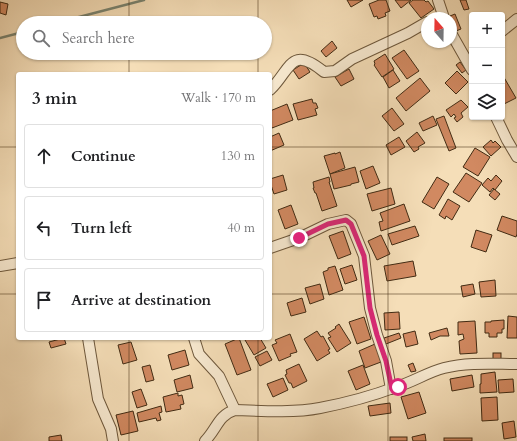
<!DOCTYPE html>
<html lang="en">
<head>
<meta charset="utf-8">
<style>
	:root { --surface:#fff; --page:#f6f6f6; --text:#202124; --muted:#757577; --line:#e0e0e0 }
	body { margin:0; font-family:Cardo,serif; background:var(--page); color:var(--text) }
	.controls { position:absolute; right:12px; top:12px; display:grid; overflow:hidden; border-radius:4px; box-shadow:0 1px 3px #0004 }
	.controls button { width:36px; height:36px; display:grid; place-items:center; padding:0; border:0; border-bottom:1px solid var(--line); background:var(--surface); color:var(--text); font:20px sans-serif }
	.compass { position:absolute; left:421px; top:12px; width:36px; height:36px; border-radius:50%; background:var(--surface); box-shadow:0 1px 3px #0004; rotate:340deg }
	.stop { position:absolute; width:12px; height:12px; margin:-9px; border:3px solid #db2777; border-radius:50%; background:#fff }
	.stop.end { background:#db2777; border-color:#fff; box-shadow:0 1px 4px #0008 }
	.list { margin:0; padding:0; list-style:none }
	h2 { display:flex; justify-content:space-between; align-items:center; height:52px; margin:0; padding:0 16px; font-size:17px }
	h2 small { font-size:13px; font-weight:400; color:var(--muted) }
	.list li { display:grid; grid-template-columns:26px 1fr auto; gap:12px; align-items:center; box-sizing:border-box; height:64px; margin:0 8px 8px; padding:0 8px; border:1px solid var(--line); border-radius:4px }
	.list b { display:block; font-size:15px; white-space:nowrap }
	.list em { font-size:13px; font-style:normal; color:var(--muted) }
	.icon { flex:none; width:22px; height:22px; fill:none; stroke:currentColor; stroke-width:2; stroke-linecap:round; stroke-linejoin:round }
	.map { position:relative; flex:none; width:517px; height:441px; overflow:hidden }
	.search { position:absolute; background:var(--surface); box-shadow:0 1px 3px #0004; left:16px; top:16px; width:256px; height:44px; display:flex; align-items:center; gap:10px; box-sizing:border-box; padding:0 14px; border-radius:22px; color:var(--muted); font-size:15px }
	.panel { position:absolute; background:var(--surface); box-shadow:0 1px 3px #0004; left:16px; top:72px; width:256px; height:268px; border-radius:4px }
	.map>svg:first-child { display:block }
</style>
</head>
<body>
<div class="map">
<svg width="517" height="441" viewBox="0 0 517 441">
	<rect width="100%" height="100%" fill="#f5deb8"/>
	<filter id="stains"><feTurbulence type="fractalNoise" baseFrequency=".005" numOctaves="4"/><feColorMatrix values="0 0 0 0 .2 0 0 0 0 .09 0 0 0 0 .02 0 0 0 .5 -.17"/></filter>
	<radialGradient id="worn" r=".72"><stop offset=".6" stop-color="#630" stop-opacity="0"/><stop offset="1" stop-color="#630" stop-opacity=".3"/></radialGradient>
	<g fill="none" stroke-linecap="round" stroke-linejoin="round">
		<g stroke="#78826f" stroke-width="2.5">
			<polyline points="56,23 144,0"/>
			<polyline points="0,38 23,32"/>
		</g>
	</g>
	<g fill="#d18961" stroke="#412b13">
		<polygon points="347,0 363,0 351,7"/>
		<polygon points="379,0 386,0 390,11 385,13 386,16 378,19 377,16 374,17 369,4"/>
		<polygon points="395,0 411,0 401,8"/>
		<polygon points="413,0 424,0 426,2 428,1 434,9 421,18 409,3"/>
		<polygon points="460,0 466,0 469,9 464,10"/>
		<polygon points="0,2 8,4 6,15 0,13"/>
		<polygon points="455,14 461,29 456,31 450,16"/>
		<polygon points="332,41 337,48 326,57 321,51"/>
		<polygon points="404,50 419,71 407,79 392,58"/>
		<polygon points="385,54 394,69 382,77 374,65 375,64 374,61"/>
		<polygon points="460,62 466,70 462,73 456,65"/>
		<polygon points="304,63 310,72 299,79 293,70"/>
		<polygon points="349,69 354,79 341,86 335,77"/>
		<polygon points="393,70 400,81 389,88 383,77"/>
		<polygon points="457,71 468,82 456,94 445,83"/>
		<polygon points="502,74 516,98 502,105"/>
		<polygon points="420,78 430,91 406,111 396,98"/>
		<polygon points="312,99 313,103 316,103 318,108 315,109 317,115 298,120 293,104"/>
		<polygon points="461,100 468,107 461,113 463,117 457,122 454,118 456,117 454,114 451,117 446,110"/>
		<polygon points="287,104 293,120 272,128 270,123 270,114 271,113 270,111"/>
		<polygon points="392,108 404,124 394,131 382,116"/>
		<polygon points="433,116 437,125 423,131 419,123"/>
		<polygon points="444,116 456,148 449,151 436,119"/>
		<polygon points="417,132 425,143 418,147 419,149 414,152 406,141"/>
		<polygon points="279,133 284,145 270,151 270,137"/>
		<polygon points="399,137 405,147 391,155 386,145"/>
		<polygon points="491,140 493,143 495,141 501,147 491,156 483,147"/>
		<polygon points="475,148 490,157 478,176 463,167"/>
		<polygon points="340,152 345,168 330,174 324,156 335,153 335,154"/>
		<polygon points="373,166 380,183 366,189 360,171"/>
		<polygon points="355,167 359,182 351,184 351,185 334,189 330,174"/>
		<polygon points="466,173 482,183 469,202 453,192"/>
		<polygon points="283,175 287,190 274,194 270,182 270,179"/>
		<polygon points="496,175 502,181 495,190 493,188 490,192 482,185 488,178 491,181"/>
		<polygon points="329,177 330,182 329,182 337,206 322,211 316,193 315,193 313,188 314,188 313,182"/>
		<polygon points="437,177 449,184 434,209 422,202"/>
		<polygon points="391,188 395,204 372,211 367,194"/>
		<polygon points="494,189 500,194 495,200 489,195"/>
		<polygon points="448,199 460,206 452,220 446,216 445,219 439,215"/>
		<polygon points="404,204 410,221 381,231 379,222 383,221 380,213"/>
		<polygon points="291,205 298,224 285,229 278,210"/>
		<polygon points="502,216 517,221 517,234 516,237 497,230"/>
		<polygon points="415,226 419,236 392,245 388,234"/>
		<polygon points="476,230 492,235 486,252 471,247"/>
		<polygon points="343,231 351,254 338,259 329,236"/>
		<polygon points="381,235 390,254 377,260 368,241"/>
		<polygon points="413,261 416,276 387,281 384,266"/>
		<polygon points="352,265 357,280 345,284 340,269"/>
		<polygon points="335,266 343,290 329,295 323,272 328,270 328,268"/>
		<polygon points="495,280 496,296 481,297 479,282"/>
		<polygon points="320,284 324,299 310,304 305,288"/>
		<polygon points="473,284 475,294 463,297 461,286"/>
		<polygon points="302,298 306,312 291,316 287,303"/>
		<polygon points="399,312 400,329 385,330 384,313"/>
		<polygon points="508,316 517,317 517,338 507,338"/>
		<polygon points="364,317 371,339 357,344 349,322"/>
		<polygon points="504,320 504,329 502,329 502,333 497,333 497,337 489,337 489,333 485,333 485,322 491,322 491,321"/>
		<polygon points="475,321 477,353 460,354 459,341 464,339 463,334 458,335 458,322"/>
		<polygon points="339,324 351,343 337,352 328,338 331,337 328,333 336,328 335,327"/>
		<polygon points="447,328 449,336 440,336 431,340 429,333"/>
		<polygon points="317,331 321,337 323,336 330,349 328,350 330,353 317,361 304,339"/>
		<polygon points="415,331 418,344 406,347 403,334"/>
		<polygon points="399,333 401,338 386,344 384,338"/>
		<polygon points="290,334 297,352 290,354 291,356 279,361 272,345 277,343 275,340"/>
		<polygon points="64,338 66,344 51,348 49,342"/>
		<polygon points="239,338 251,370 237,375 225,344"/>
		<polygon points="250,338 260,338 266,348 254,355 245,340"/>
		<polygon points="131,342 137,360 123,364 118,345"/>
		<polygon points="375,344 381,362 365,368 359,351"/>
		<polygon points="185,350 189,365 172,370 168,355"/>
		<polygon points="267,351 272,360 260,366 255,357"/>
		<rect x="493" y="353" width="8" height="6"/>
		<polygon points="413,363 416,371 411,372 408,365"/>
		<polygon points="299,364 307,381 293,388 291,383 289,383 285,375 287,374 286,370"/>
		<polygon points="150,365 154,380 146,382 142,367"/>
		<polygon points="363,365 370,384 356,390 348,371"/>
		<polygon points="495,372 497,392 480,393 480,384 481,384 481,374"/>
		<polygon points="190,375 193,388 177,392 174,380"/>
		<polygon points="472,375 474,387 452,391 450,379"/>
		<polygon points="283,378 288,390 273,397 267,384"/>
		<polygon points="513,379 514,392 499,393 498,380"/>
		<polygon points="141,389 147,405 137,408 132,392"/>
		<polygon points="419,392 426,413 408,419 401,397"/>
		<polygon points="178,393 178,396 182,395 184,404 180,405 181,409 166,412 163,397"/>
		<polygon points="497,397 498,420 482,421 481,398"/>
		<polygon points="390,403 391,413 370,416 368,406"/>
		<polygon points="161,406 162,412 159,413 161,420 157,421 156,418 139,422 137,413"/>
		<polygon points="133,411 138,431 121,435 116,415"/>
		<polygon points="514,421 516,437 504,439 502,423"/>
		<polygon points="425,434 426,441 413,441 412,437"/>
		<polygon points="61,435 62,441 49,441 49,437"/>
		<rect x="390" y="437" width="17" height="4"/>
		<rect x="444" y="438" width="28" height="3"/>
	</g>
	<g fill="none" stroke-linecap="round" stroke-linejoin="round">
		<defs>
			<g id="minor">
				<polyline points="438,0 444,18"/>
				<polyline points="502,31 517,19"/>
				<polyline points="451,33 472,70"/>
				<path d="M270,90C291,70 290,44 324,72L335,71L352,59L408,33L427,22"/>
				<polyline points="496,117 507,140 517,157"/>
				<polyline points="270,248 299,238 328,224 346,220 351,224 364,256 370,308 377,335 386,361 391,389"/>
				<polyline points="0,266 18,263"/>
				<polyline points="88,338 98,399 111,429 113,441"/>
				<polyline points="194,338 199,354 219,376 235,410"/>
				<path d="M205,441C217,429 218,415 235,410C261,411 295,413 320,408C346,403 372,396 396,387C413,382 428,372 444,368C468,362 493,364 517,364"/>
			</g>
		</defs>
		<use href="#minor" stroke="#6e583c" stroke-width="12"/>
		<use href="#minor" stroke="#f8ead1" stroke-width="10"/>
	</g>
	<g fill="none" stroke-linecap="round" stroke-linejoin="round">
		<polyline stroke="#db2777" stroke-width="5" points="299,238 328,224 346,220 351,224 364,256 370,308 377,335 386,361 392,389 398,387"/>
	</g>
	<path fill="none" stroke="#412b13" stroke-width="1" stroke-opacity="0.55" d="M129,0V23M258,0V23M388,0V441M129,53V74M258,53V74M0,147H18M270,147H517M0,294H18M270,294H517M129,338V441M258,338V441"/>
	<rect width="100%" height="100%" filter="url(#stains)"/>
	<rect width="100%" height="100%" fill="url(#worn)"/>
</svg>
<div class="controls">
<button>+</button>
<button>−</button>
<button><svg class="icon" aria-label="layers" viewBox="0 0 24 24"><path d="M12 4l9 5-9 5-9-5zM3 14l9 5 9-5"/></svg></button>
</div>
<svg class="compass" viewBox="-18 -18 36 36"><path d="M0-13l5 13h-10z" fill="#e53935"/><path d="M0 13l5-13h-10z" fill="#757577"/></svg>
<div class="stop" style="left:398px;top:387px"></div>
<div class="stop end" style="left:299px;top:238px"></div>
<div class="search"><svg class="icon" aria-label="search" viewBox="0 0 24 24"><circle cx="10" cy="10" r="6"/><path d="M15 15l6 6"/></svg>Search here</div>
<section class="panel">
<h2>3 min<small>Walk · 170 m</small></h2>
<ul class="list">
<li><svg class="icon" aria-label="ahead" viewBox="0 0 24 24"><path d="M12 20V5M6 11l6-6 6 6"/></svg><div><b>Continue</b></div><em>130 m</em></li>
<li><svg class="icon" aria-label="left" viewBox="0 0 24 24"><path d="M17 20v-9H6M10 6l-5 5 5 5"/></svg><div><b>Turn left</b></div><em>40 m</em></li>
<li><svg class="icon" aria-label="arrive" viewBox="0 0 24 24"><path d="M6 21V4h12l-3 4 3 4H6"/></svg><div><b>Arrive at destination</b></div></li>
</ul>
</section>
</div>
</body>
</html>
